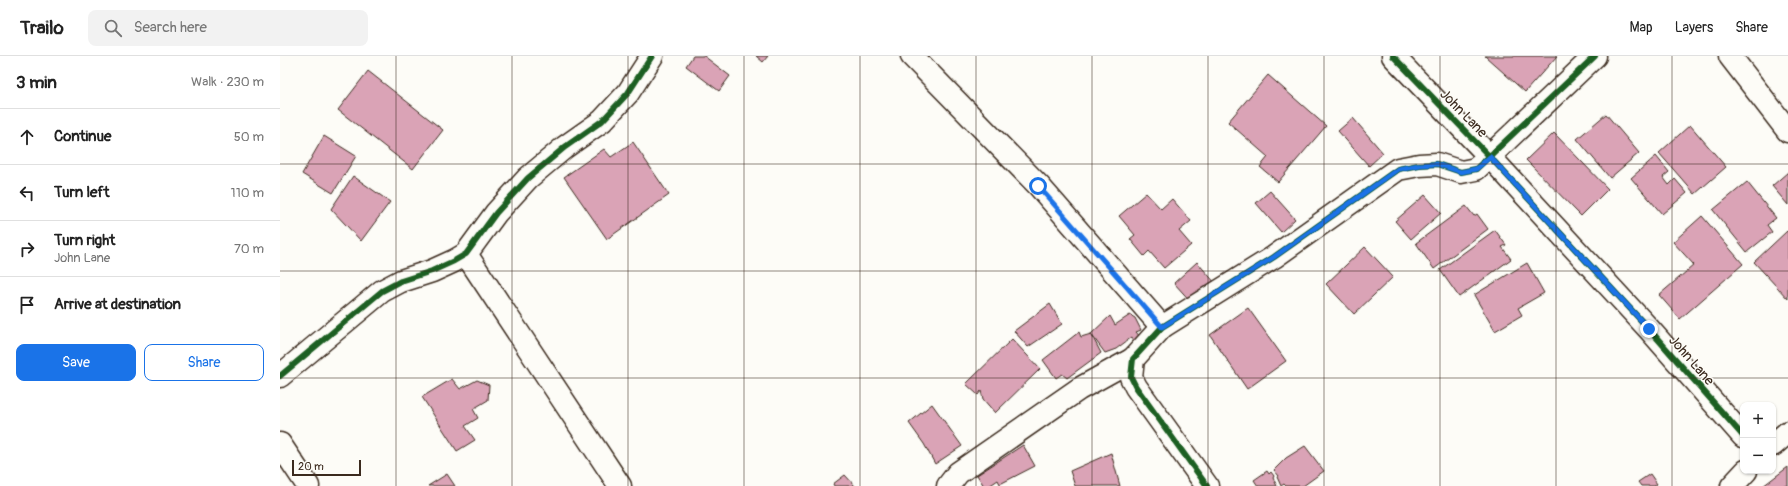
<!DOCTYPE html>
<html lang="en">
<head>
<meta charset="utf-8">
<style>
	:root { --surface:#fff; --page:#f2f2f2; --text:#222; --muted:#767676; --line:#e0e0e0; --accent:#1a73e8 }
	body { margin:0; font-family:Pangolin,sans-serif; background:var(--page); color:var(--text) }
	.controls { position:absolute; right:12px; bottom:12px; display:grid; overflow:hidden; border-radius:8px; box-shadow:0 1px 3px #0004 }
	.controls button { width:36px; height:36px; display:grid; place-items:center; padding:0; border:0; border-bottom:1px solid var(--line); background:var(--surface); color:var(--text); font:20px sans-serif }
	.scale { position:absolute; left:12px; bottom:10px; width:69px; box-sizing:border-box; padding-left:4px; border:2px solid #3b2a1e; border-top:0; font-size:11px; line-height:14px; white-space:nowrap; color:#3b2a1e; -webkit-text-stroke:3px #fdfcf7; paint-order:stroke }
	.stop { position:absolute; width:12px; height:12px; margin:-9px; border:3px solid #1a73e8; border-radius:50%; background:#fff }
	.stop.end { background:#1a73e8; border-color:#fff; box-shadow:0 1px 4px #0008 }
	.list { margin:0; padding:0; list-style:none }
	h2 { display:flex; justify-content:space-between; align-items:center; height:52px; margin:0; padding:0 16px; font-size:17px }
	h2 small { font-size:13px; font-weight:400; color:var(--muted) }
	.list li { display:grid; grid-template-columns:26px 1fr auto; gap:12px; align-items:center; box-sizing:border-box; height:56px; padding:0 16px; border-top:1px solid var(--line) }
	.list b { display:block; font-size:15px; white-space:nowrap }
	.list p { margin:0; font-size:13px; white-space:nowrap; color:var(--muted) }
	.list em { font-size:13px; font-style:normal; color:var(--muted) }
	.actions { display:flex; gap:8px; padding:12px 16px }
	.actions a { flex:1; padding:9px 0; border:1px solid var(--accent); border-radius:8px; text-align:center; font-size:14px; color:var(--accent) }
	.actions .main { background:var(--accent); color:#fff }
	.icon { flex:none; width:22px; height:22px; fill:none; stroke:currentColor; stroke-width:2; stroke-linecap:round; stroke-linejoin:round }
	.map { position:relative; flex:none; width:1508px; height:430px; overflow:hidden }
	header { display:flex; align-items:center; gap:24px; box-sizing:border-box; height:56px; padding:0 20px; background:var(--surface); border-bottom:1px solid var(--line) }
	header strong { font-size:19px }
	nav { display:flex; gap:22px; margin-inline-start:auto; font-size:14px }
	.search { width:280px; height:36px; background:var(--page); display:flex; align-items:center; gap:10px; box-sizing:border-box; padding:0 14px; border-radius:8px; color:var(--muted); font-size:15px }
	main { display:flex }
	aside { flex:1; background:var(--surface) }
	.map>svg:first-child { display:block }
</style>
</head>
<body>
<header>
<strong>Trailo</strong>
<div class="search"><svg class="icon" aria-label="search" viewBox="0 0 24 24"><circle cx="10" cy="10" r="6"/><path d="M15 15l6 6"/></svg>Search here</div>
<nav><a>Map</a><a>Layers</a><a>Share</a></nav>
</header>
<main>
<aside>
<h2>3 min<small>Walk · 230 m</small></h2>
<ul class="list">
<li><svg class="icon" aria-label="ahead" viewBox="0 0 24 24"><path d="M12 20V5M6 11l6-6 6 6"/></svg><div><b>Continue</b></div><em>50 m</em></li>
<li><svg class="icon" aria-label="left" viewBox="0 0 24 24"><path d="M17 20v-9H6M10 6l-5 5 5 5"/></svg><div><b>Turn left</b></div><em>110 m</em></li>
<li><svg class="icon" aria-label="right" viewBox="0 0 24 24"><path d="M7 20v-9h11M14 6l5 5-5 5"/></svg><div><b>Turn right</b><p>John Lane</p></div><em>70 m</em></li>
<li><svg class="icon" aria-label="arrive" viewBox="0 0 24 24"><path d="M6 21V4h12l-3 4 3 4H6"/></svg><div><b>Arrive at destination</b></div></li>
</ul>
<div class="actions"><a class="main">Save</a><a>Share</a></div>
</aside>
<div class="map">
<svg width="1508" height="430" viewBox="0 0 1508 430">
	<rect width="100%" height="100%" fill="#fdfcf7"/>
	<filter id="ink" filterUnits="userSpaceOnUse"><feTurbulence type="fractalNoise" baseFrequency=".025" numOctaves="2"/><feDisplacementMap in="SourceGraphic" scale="8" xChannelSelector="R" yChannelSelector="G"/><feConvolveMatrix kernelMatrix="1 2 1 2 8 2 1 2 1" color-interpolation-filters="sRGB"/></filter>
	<g filter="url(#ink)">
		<g fill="#daa3b6" stroke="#3b2a1e">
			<polygon points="413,0 424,0 450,20 439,35 406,10"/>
			<polygon points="476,0 488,0 483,6"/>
			<polygon points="1205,0 1277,0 1245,36"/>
			<polygon points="88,15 163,74 133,113 58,54"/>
			<polygon points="988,19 1046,70 998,126 980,111 988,101 948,66"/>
			<polygon points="1326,58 1359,97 1330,122 1297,83"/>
			<polygon points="1073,62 1103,97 1089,110 1058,75"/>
			<polygon points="1410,69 1446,111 1415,138 1379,97"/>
			<polygon points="1274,77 1328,133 1301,160 1246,104"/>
			<polygon points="44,80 76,100 53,137 22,118"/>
			<polygon points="353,86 389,139 327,183 284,121 324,93 331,101"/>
			<polygon points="1376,100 1389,116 1383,121 1389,129 1395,123 1407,137 1382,158 1351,122"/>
			<polygon points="1508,116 1508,149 1492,130"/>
			<polygon points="73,120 110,146 81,185 51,153"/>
			<polygon points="1467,126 1496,162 1487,169 1492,176 1467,196 1433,154"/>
			<polygon points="990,135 1015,163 1001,176 976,147"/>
			<polygon points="866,137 881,153 892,143 911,165 899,175 911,189 884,212 869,195 864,200 850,183 855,179 839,160"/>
			<polygon points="1145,139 1161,157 1131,183 1115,165"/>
			<polygon points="1186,150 1194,160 1197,158 1208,173 1154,213 1136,187"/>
			<polygon points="1422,160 1463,208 1400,263 1379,239 1414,209 1393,186"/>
			<polygon points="1215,174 1226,189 1222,191 1231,203 1179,241 1160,214"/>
			<polygon points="1507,175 1508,176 1508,243 1474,206"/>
			<polygon points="1085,191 1113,221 1074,258 1046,228"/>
			<polygon points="917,206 936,228 913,248 894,227"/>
			<polygon points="1247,207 1264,237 1238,252 1242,259 1215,275 1194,239"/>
			<polygon points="770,248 782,268 748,291 734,275"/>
			<polygon points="968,252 1006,305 967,333 930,279"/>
			<polygon points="850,259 855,262 861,274 856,276 861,282 854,286 852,281 836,293 825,297 811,278 830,260 835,269"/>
			<polygon points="799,276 801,281 811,278 821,297 787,322 782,318 776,322 763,304"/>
			<polygon points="732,283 760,313 715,357 703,343 701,335 698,339 686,328"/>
			<polygon points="172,323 180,333 197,324 209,329 208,344 193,353 198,362 185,370 195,384 177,395 142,341"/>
			<polygon points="652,348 682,390 655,408 644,388 629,367"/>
			<polygon points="743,389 755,410 720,428 718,424 709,430 704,430 697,419"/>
			<polygon points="1025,390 1044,415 1023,430 1006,430 1004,428 1001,430 997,421 999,420 994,414 1006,402"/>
			<polygon points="831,397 840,430 795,430 790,415"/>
			<polygon points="1508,411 1508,430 1483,430"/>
			<polygon points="987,415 989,418 991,416 994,420 993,422 997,430 978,430 974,424"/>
			<polygon points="167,418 175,430 148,430"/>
			<polygon points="1370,418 1377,428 1374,430 1361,430 1358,426"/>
			<polygon points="565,419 575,430 554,430 553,428"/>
		</g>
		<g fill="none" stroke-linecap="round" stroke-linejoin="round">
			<defs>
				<g id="street">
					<polyline points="632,0 759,130 882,271"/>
					<polyline points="1113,0 1210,101 1369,273 1463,380"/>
					<polyline points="1450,0 1508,75"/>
					<polyline points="186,198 340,430"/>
					<polyline points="0,320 102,235 121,225 152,215 174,205 186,198 216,157 248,122 285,91 322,65 348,37 372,0"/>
					<polyline points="0,388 28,430"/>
					<polyline points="1493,389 1508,376"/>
					<polyline points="668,430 678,417 799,333 853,303"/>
					<polyline points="927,430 856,331 851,321 853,303 882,271 994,201 1118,113 1139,109 1157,108 1181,116 1196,113 1315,0"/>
					<polyline points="1452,430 1466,415"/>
				</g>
			</defs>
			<use href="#street" stroke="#3b2a1e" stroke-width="25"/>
			<use href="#street" stroke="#fdfcf7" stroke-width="22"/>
			<defs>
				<g id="cycleway">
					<polyline points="1113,0 1210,101 1369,273 1463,380"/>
					<polyline points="0,320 102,235 121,225 152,215 174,205 186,198 216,157 248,122 285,91 322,65 348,37 372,0"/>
					<polyline points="927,430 856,331 851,321 853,303 882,271 994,201 1118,113 1139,109 1157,108 1181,116 1196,113 1315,0"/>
				</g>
			</defs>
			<use href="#cycleway" stroke="#fdfcf7" stroke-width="8"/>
			<use href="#cycleway" stroke="#1b5e20" stroke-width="6"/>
		</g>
	</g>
	<g fill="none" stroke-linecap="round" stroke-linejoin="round" filter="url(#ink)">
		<polyline stroke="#1a73e8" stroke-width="5" points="758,130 882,271 994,201 1118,113 1139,109 1157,108 1181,116 1196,113 1210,101 1369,273"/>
	</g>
	<path fill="none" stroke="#3b2a1e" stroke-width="1" stroke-opacity="0.55" d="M116,0V430M232,0V430M348,0V430M464,0V430M580,0V430M696,0V430M812,0V430M928,0V430M1044,0V430M1160,0V430M1276,0V430M1392,0V430M0,108H1508M0,215H1508M0,322H1508"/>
	<g text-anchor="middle" stroke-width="3" stroke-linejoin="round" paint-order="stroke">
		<g font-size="14" fill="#3b2a1e" stroke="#fdfcf7">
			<text transform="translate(1184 57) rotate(46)" y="5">John Lane</text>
			<text transform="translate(1412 304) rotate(49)" y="5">John Lane</text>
		</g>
	</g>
</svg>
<div class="controls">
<button>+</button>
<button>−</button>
</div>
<div class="scale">20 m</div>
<div class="stop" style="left:758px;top:130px"></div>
<div class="stop end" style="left:1369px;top:273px"></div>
</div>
</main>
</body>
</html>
